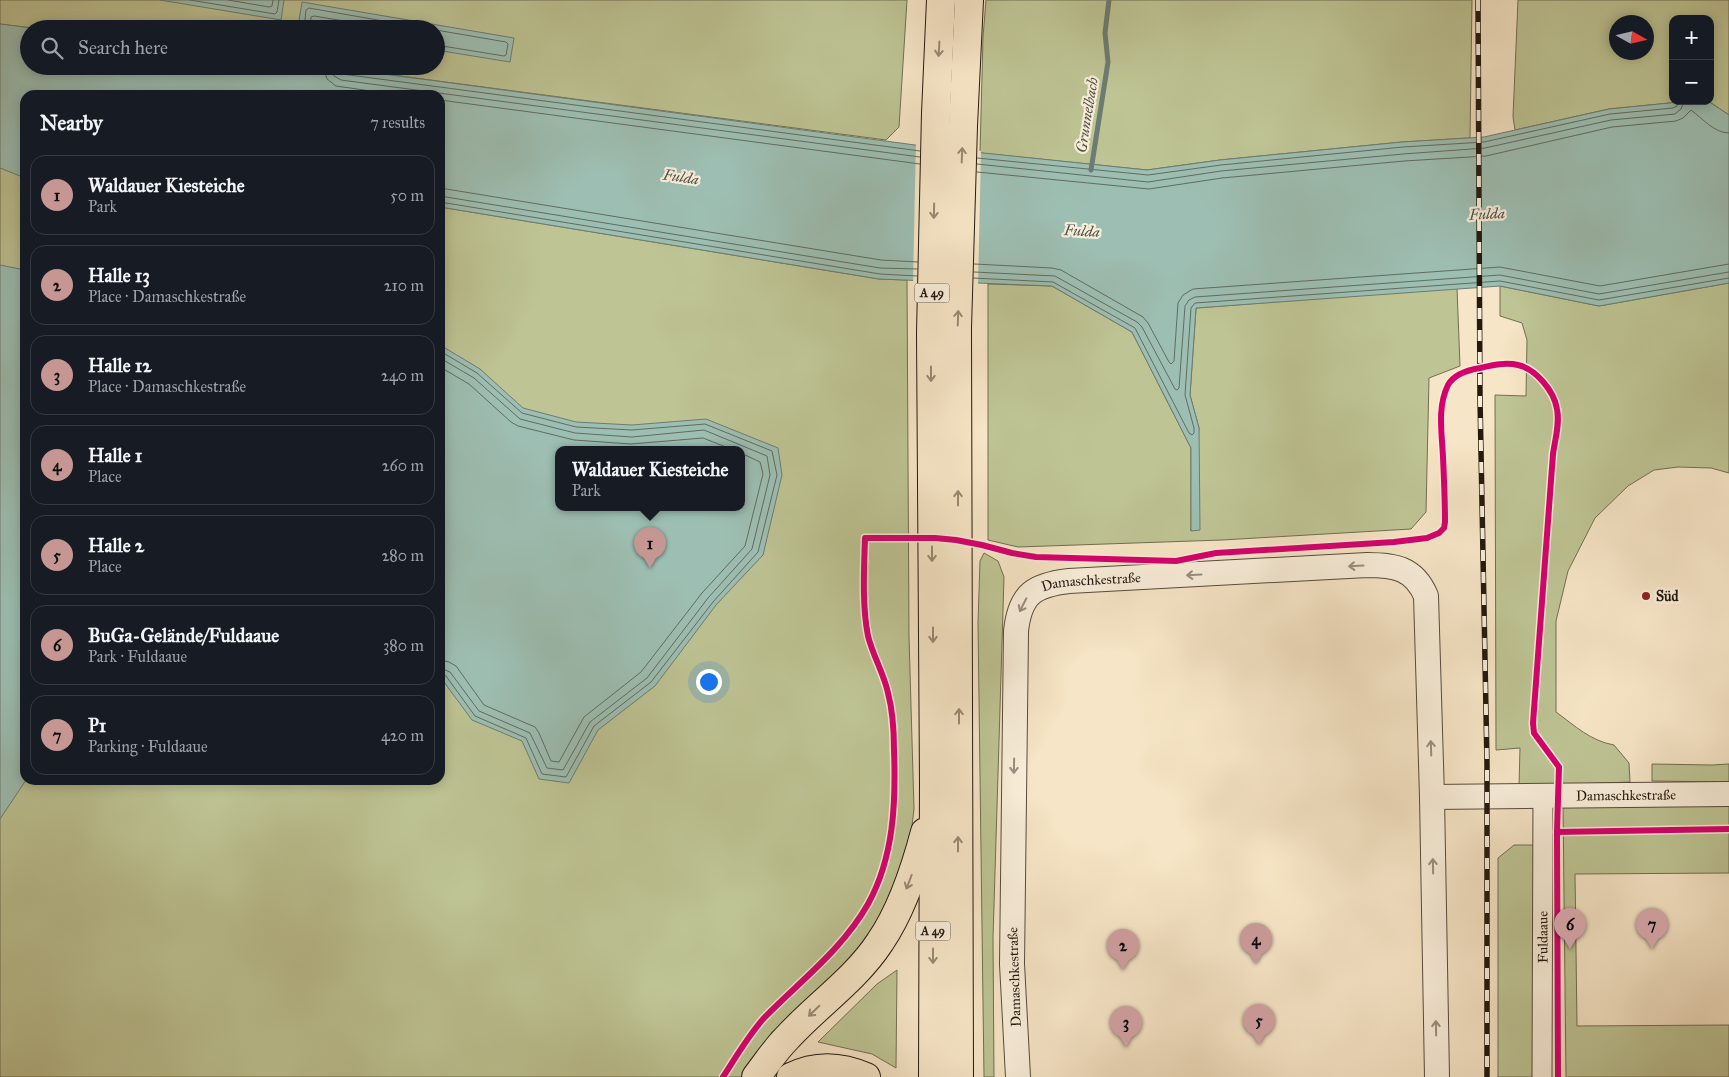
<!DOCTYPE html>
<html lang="en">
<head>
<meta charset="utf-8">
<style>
	:root { --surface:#171b24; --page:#20242c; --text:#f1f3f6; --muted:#9ea1a6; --line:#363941; --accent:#c59692 }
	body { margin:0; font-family:"IM FELL Great Primer",serif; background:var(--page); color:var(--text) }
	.controls { position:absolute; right:15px; top:15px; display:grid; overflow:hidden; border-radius:10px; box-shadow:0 2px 12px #0003 }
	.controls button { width:45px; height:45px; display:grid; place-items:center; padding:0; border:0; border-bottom:1px solid var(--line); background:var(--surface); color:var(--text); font:25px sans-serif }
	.compass { position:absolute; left:1609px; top:15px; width:45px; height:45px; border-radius:50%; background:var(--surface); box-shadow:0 2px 12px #0003; rotate:98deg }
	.you { position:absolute; left:708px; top:681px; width:18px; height:18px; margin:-12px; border:4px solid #fff; border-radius:50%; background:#1a73e8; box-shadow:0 0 0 8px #1a73e833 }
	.badge { display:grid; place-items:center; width:32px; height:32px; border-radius:50%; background:var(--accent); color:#111; font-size:16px; font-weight:700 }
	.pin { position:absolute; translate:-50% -41px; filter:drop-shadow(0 1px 2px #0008) }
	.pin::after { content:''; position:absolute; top:26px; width:18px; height:15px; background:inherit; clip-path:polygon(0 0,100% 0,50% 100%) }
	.popup { position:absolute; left:555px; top:446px; width:190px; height:65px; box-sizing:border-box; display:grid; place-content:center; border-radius:10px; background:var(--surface); filter:drop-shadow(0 1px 4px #0005); font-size:16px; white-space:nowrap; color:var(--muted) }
	.popup b { font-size:19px; color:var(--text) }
	.popup::after { content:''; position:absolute; left:50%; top:100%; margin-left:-10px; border:10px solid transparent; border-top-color:var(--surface) }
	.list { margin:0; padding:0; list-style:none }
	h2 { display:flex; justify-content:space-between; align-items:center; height:65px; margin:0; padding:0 20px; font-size:21px }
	h2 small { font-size:16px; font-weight:400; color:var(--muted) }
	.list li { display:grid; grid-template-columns:32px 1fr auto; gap:15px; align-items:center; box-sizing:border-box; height:80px; margin:0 10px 10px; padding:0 10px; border:1px solid var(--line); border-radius:15px }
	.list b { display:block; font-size:19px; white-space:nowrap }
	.list p { margin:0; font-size:16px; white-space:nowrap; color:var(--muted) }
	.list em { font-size:16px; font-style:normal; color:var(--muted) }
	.icon { flex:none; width:28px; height:28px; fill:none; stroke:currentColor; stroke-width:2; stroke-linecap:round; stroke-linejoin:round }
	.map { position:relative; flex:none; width:1729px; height:1077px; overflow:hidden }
	.search { position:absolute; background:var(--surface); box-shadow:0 2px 12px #0003; left:20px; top:20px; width:425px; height:55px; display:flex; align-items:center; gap:12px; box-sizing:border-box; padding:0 18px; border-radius:28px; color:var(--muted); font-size:19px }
	.panel { position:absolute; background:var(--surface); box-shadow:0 2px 12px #0003; left:20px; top:90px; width:425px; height:695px; border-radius:15px }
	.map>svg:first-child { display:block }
</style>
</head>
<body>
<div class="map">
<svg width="1729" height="1077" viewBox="0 0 1729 1077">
	<rect width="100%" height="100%" fill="#f6e5c6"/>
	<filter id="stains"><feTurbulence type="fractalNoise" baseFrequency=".004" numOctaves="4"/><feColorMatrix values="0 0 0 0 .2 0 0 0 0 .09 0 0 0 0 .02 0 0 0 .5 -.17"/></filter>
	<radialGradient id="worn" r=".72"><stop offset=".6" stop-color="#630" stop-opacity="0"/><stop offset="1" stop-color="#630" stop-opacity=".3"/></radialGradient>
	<g fill="#bec494" stroke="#716e52" fill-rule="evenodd">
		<polygon points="0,0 907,0 899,127 886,140 324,66 436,66 436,29 40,29 0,24"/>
		<polygon points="986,0 1472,0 1470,138 1402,142 1220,160 1147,170 980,153 983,37"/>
		<path d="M1518,0H1729V115L1708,101H1710V19H1673V101H1690L1609,109L1515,130L1513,117ZM1616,22H1646V52H1616Z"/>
		<path d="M0,168L25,173V780H440V207L879,279L907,280L909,637L914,809L909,850L882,919L854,961L772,1032L742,1077H0ZM559,449H741V507H559Z"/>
		<path d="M1729,283V473L1711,468L1678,467L1654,470L1628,486L1595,518L1568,571L1556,621V712C1575,726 1591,741 1614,745L1629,763L1630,782L1519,786L1520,748L1496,750L1495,395L1526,396L1527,340L1522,323L1500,316V286L1599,306Z"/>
		<polygon points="988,284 1052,286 1132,332 1191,448 1191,531 1199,428 1190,395 1196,308 1457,288 1460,366 1429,378 1426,512 1411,529 1222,540 1018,547 988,540"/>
		<polygon points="984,553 998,561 1004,577 993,938 994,1077 984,1077 978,623 980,561"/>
		<polygon points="1652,764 1712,765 1729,764 1729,782 1652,781"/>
		<polygon points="1563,802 1729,802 1729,873 1575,874 1577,1026 1729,1025 1729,1077 1566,1077"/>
		<polygon points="1514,845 1537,845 1535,1077 1498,1077 1498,858"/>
		<polygon points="897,970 896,1068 872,1054 818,1042 877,984"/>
	</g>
	<g fill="#9dbfb3" stroke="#6d7c71" fill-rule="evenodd">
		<polygon points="160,0 284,0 281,20"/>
		<polygon points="302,2 514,38 510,62 436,50 436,29 311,29 298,27"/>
		<polygon points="0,24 40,29 29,29 29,66 324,66 945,149 1147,170 1220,160 1402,142 1484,137 1609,109 1690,101 1708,101 1729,115 1729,283 1599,306 1500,286 1196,308 1190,395 1199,428 1200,530 1191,531 1191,448 1132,332 1052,286 879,279 440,207 440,95 25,95 25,178 0,168"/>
		<polygon points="0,265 25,270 26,780 0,819"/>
		<path d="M440,345L480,369L523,408L576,422L632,425L706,419L778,448L782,475L763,555L716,605L655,686L598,730L569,783L539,779L522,741L472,720L441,678ZM741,449V507H559V449Z"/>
	</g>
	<polygon fill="#f6e5c6" points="916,142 981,151 978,286 913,283"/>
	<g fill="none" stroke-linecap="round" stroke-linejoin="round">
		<g stroke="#606c61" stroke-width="1">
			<polyline points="190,0 275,14 277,12 279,0"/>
			<polyline points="228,0 269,7 272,6 273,0"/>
			<polyline points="304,29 306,10 309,8 429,29"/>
			<polyline points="310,29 311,17 314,16 392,29"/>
			<polyline points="436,30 506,42 508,44 506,55 504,56 436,45"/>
			<polyline points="323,66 327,79 336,86 399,95"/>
			<polyline points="331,66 334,76 341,80 920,157"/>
			<polyline points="337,66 338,71 342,74 920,151"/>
			<polyline points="440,100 920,164"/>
			<polyline points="977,158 1148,175 1221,165 1403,147 1484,142 1610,114 1673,108 1677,106 1678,101"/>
			<polyline points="977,164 1148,182 1221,171 1403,154 1485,148 1611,120 1675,114 1681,109 1684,101"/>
			<path d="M977,172L1149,189L1222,178L1404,161L1486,156L1612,127L1676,121L1683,118L1691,110C1702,118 1714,133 1729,133"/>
			<polyline points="440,188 881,260 918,262"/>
			<polyline points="440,196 880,268 917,269"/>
			<polyline points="440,202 880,274 917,276"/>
			<polyline points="974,264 1052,268 1061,270 1143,317 1148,323 1169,362 1171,364 1174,361 1178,303 1183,295 1193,289 1500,267 1600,286 1729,264"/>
			<polyline points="974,272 1055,276 1137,322 1142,327 1175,389 1177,390 1179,388 1185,306 1189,300 1195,297 1500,275 1599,294 1729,272"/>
			<polyline points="973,278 1053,282 1135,328 1189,433 1192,435 1194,433 1194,428 1185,395 1191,308 1195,303 1500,281 1599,300 1729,278"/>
			<polyline points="440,351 477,373 522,413 576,427 632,430 705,424 772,451 777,475 758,552 713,602 651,682 594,726 566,777 542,774 526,738 475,716 446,676 440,674"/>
			<polyline points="440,358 474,378 520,419 575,433 632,437 704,430 767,456 770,475 752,549 708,598 647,678 590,722 563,770 547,768 530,733 479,711 450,672 440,668"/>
			<polyline points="440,367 469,384 511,422 518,426 574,440 631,444 703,438 731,449"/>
			<polyline points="440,660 449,662 456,666 484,705 535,727 539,733 551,761 559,762 584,717 641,672 702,593 745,546 763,474 760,462 741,453"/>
		</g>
		<polyline stroke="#6d7c71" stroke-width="5" points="1091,170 1108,62 1105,33 1109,0"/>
		<defs>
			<g id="minor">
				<path id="s1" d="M1542,1077L1543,796"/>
			</g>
			<g id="tertiary">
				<path id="s2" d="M1432,797L1729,794"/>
				<path id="s3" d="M1018,1077L1012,964L1016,631C1020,594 1034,585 1069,581L1367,565C1395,565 1414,568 1426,596L1432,797L1437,1077"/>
			</g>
			<g id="motorway">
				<path d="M756,1077C766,1064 775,1050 787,1038C816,1006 856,979 880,942C902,910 915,870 925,832"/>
				<path d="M791,1077C815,1065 841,1066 866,1077"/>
				<polyline points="933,1077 934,784 931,333 936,113 941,0"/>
				<polyline points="959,1077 957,328 963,126 969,0"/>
			</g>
		</defs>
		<use href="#minor" stroke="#584b3d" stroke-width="21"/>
		<use href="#tertiary" stroke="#584b3d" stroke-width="26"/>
		<use href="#motorway" stroke="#24180f" stroke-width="30"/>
		<use href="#minor" stroke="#f9eeda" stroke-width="19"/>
		<use href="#tertiary" stroke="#f9eeda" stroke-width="24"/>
		<use href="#motorway" stroke="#f6e5c6" stroke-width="28"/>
		<defs>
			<polyline id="rail" points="1478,0 1480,399 1487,764 1487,1077"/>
		</defs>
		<use href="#rail" stroke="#24180f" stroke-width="5.5"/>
		<use href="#rail" stroke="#f9eeda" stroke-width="4" stroke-dasharray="11" stroke-linecap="butt"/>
		<defs>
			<g id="cycleway">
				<polyline points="1557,832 1729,829"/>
				<path d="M723,1077C736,1057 748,1036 764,1018C800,981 842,950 868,904C894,857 896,802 894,750C894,731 893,712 888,693C884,674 873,656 868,636C862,606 864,569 865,538H935L956,540L982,545L1012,553L1036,557L1176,561L1216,553L1394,542L1427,538L1439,533L1444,528L1445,522C1445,500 1444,478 1443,457C1442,434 1437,407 1448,385C1454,374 1468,370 1480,368C1493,365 1506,362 1518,365C1536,369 1554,391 1557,409C1560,424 1555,439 1553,454L1533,723L1534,733L1559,767L1557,832L1558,1077"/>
			</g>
		</defs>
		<use href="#cycleway" stroke="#f9eeda" stroke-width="9"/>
		<use href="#cycleway" stroke="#d6006c" stroke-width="6"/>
	</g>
	<defs><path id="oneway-shaft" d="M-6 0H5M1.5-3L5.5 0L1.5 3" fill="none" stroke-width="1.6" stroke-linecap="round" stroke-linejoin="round" transform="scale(1.25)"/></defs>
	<g stroke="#988974">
		<use href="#oneway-shaft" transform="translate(939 49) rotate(93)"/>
		<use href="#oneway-shaft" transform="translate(962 155) rotate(-88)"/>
		<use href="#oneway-shaft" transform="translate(934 211) rotate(91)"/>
		<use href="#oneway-shaft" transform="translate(958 318) rotate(-88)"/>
		<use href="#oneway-shaft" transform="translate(931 374) rotate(90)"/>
		<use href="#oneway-shaft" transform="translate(958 498) rotate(-90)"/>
		<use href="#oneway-shaft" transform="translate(932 554) rotate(90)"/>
		<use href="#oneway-shaft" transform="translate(933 635) rotate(90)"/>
		<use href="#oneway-shaft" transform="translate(959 716) rotate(-90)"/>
		<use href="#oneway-shaft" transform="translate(958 844) rotate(-90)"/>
		<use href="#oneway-shaft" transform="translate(909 882) rotate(111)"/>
		<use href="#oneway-shaft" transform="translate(933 956) rotate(90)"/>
		<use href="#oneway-shaft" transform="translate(814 1011) rotate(136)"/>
	</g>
	<g stroke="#998e7f">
		<use href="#oneway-shaft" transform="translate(1356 566) rotate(177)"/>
		<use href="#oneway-shaft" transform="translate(1194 575) rotate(177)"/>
		<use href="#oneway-shaft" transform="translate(1023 605) rotate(117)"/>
		<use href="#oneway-shaft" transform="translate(1431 748) rotate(-92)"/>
		<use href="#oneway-shaft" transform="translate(1014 766) rotate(91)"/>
		<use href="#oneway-shaft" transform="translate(1433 866) rotate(-91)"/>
		<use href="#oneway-shaft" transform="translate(1436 1028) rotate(-91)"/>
	</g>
	<circle fill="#8f2418" stroke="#f9eeda" stroke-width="2" cx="1646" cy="596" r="5"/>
	<g text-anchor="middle" stroke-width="4.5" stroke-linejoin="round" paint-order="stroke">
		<g fill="#f9eeda" stroke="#64584c" stroke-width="1">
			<rect x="914.5" y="283.5" width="35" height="19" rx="4"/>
			<rect x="915.5" y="921.5" width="35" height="19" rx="4"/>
		</g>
		<g font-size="12" font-weight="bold" fill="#24180f">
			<text x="932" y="297">A 49</text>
			<text x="933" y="935">A 49</text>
		</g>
		<g font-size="14" fill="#24180f" stroke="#f9eeda">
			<text dy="5" stroke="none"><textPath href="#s3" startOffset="550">Damaschkestraße</textPath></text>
			<text dy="5" stroke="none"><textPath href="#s2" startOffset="194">Damaschkestraße</textPath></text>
			<text dy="5" stroke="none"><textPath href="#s1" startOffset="140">Fuldaaue</textPath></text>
			<text transform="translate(1014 977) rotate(-92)" y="5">Damaschkestraße</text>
		</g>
		<g font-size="14" font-weight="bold" fill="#24180f" stroke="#f9eeda" text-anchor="start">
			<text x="1656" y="601">Süd</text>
		</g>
		<g font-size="15" font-style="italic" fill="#4e5248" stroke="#f9eeda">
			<text transform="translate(1087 115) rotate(-81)" y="5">Grunnelbach</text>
			<text transform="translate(681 177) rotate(8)" y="5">Fulda</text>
			<text transform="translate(1487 214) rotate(-3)" y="5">Fulda</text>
			<text transform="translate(1082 231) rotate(3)" y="5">Fulda</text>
		</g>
	</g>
	<rect width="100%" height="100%" filter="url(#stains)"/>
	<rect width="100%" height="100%" fill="url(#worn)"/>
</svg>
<div class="controls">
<button>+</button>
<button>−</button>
</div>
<svg class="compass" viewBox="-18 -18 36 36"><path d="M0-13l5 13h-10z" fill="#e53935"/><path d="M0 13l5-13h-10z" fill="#9ea1a6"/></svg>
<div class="you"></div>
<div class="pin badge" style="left:650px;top:568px">1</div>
<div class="popup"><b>Waldauer Kiesteiche</b>Park</div>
<div class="pin badge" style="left:1123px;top:970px">2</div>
<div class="pin badge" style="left:1126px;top:1047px">3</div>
<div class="pin badge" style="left:1256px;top:964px">4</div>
<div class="pin badge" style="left:1259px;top:1045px">5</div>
<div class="pin badge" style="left:1570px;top:949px">6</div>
<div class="pin badge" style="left:1652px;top:949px">7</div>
<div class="search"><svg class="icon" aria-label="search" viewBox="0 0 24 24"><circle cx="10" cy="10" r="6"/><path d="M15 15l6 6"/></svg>Search here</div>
<section class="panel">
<h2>Nearby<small>7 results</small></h2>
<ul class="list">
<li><span class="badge">1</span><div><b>Waldauer Kiesteiche</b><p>Park</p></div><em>50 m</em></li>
<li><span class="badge">2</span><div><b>Halle 13</b><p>Place · Damaschkestraße</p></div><em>210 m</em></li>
<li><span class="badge">3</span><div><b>Halle 12</b><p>Place · Damaschkestraße</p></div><em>240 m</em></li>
<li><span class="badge">4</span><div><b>Halle 1</b><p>Place</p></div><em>260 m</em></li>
<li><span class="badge">5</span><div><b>Halle 2</b><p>Place</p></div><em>280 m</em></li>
<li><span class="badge">6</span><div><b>BuGa-Gelände/Fuldaaue</b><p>Park · Fuldaaue</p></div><em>380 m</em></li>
<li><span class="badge">7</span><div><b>P1</b><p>Parking · Fuldaaue</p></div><em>420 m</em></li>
</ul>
</section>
</div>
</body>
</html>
